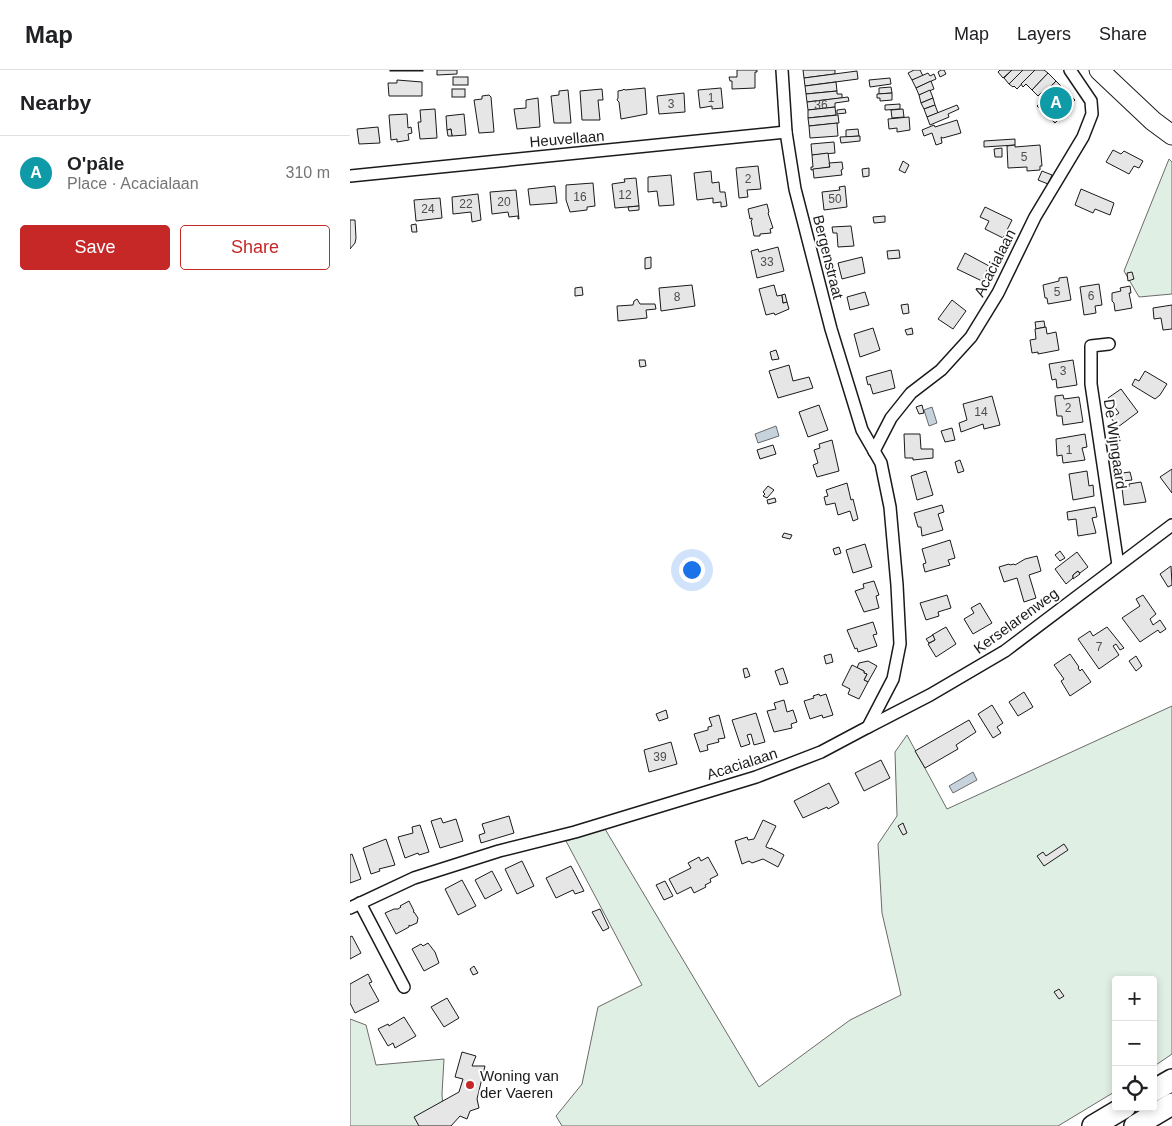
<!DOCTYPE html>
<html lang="en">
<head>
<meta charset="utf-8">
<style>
	:root { --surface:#fff; --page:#f6f6f6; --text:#202124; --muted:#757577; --line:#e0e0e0; --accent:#c62828 }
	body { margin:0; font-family:Arial,sans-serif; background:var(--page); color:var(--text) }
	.controls { position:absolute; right:15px; bottom:15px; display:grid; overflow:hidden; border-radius:5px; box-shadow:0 2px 8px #0003 }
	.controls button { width:45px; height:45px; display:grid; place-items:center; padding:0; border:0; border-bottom:1px solid var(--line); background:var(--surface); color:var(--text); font:25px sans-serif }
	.you { position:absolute; left:341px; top:499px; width:18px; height:18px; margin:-12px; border:4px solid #fff; border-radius:50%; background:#1a73e8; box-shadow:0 0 0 8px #1a73e833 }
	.badge { display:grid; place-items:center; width:32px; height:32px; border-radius:50%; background:var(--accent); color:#fff; font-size:16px; font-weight:700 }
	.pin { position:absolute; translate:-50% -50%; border:2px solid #fff; box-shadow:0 1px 5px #0006 }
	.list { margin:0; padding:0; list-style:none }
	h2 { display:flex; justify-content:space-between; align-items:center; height:65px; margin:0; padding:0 20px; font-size:21px }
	h2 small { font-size:16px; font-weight:400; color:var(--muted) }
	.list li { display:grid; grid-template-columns:32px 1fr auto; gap:15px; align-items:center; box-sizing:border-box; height:75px; padding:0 20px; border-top:1px solid var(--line) }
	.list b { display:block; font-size:19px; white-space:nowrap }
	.list p { margin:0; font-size:16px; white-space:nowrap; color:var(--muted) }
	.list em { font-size:16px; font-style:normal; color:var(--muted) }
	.actions { display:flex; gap:10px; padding:15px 20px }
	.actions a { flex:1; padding:11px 0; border:1px solid var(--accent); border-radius:5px; text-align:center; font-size:18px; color:var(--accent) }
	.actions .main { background:var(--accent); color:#fff }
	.icon { flex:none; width:28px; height:28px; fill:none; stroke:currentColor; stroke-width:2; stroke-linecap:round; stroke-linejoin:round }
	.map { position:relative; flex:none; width:822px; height:1056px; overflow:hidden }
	header { display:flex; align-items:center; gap:30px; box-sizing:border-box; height:70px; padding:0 25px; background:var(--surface); border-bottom:1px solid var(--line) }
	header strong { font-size:24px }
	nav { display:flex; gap:28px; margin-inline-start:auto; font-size:18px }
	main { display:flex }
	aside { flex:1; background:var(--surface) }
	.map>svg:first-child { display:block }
</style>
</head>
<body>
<header>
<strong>Map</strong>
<nav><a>Map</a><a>Layers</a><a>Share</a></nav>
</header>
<main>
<aside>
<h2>Nearby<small></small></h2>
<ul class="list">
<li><span class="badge" style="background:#0f9aa8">A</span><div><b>O'pâle</b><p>Place · Acacialaan</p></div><em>310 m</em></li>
</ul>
<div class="actions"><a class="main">Save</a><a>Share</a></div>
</aside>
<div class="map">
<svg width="822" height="1056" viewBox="0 0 822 1056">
	<rect width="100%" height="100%" fill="#fff"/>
	<g fill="#e0efe3" stroke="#6a6a6a">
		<polygon points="819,89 822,92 822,224 789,227 774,201"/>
		<polygon points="822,636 822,984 803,997 803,910 766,910 766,1021 708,1056 212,1056 206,1046 232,1014 248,937 292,915 216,771 255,759 409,1017 500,950 551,925 532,843 528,774 547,746 545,682 557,665 597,739"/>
		<polygon points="0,949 16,955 26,995 94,989 92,1024 94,1056 0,1056"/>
	</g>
	<g fill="#c6d2dc" stroke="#6a6a6a">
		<polygon points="582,337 587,353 579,356 574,340"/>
		<polygon points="426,356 429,366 408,373 405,364"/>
		<polygon points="623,702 627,710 603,723 599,716"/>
	</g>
	<g fill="#e6e6e6" stroke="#1a1a1a">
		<rect x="40" y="0" width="33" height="1"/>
		<polygon points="87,0 107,0 107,4 87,5"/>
		<polygon points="387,0 407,0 407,2 405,2 405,18 382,19 382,11 380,11 379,7 387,7"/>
		<polygon points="453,0 485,0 485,4 454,8"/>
		<polygon points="564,0 570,0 573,6 562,10 558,3"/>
		<polygon points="591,0 594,0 596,4 590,7 588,2"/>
		<polygon points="650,0 662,0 653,8 648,2"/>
		<polygon points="662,0 673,0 659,14 654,8"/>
		<polygon points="673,0 685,0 667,19 664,16 663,17 659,14"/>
		<polygon points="685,0 694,0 698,3 682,20 676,14 673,17 671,14"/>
		<polygon points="507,1 508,9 455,16 454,8"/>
		<polygon points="578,3 580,6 584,4 586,9 566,18 562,10"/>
		<polygon points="698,3 706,11 694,23 692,22 688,26 682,20"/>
		<rect x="103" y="7" width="15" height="8"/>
		<polygon points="540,8 541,14 520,17 519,10"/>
		<polygon points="47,10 72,12 72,26 39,26 38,13 47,13"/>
		<polygon points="581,11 584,19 569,25 566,18"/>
		<polygon points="706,11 725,30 716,38 718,40 705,53 687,36 695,29 692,26"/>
		<polygon points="486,12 487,21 456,24 455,16"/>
		<polygon points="541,17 542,23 529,24 529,18"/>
		<polygon points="295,18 297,44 271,49 269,32 267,30 268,28 268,21 273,20 274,19 275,20"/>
		<polygon points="371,18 373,38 362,39 362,36 350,38 348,20"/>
		<rect x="102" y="19" width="13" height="8"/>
		<polygon points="252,19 253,30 248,30 250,50 232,50 230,21"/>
		<polygon points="218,20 221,53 204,53 201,26 209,25 209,21"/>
		<polygon points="580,20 583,28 571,33 569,25"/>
		<polygon points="487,21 487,24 492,24 492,28 457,32 456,24"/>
		<polygon points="334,23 335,42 309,44 307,26"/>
		<polygon points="542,23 542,30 530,31 530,28 527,28 527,24"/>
		<polygon points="139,25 141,27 144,62 129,63 124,30 132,29 132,26"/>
		<polygon points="498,27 499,31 485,33 485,37 458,40 457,32"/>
		<polygon points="188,28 190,57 167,59 164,39 176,38 176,30"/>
		<polygon points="583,28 585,35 574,39 571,33"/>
		<polygon points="550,34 550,39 535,40 535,35"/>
		<polygon points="585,35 588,43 577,47 574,39"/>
		<polygon points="607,35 609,39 598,44 599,47 580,55 577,47"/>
		<polygon points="485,37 486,45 458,48 458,40"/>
		<polygon points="85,39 87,68 70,69 68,52 71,52 70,40"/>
		<polygon points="495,39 496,43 487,44 487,40"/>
		<polygon points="553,39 554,47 542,48 541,40"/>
		<polygon points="57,44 58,58 61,57 62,63 58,64 59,70 47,72 47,69 41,70 39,45"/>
		<polygon points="114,44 116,65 102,66 101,59 97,60 96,46"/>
		<polygon points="488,45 489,53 459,56 458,48"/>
		<polygon points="559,47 560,60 547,62 547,58 539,59 538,49"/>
		<polygon points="607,50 611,63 593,68 591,67 592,73 586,75 582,63 574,66 572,60 584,55 585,57"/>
		<polygon points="487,53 488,66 460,68 459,56"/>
		<polygon points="28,57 30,73 9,74 7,59"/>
		<polygon points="101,59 102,66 98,66 97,60"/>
		<polygon points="508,59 509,66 496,67 496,60"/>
		<polygon points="510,66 510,71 491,73 490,67"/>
		<polygon points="665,69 665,75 634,77 634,71"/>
		<polygon points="484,72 485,83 462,85 461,74"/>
		<polygon points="665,75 665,77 690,75 692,96 690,96 690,100 677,101 677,97 658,98 657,76"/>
		<polygon points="652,78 652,87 645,87 644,79"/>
		<polygon points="763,80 771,84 774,81 793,91 789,98 784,96 779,104 756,92"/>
		<polygon points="478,83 480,97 461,100 461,97 463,97 462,85"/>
		<polygon points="553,91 559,95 555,103 549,100"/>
		<polygon points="492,92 493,99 491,100 492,105 464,108 463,99 480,97 479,93"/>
		<polygon points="408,96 411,119 397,120 398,127 389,128 386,98"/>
		<polygon points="519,98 519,106 513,107 512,99"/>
		<polygon points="361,101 362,113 369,112 370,122 375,122 377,136 371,137 371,132 363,133 363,128 347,130 344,103"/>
		<polygon points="692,101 702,105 698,114 688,110"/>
		<polygon points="321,105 324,135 309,136 307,121 298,122 298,107"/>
		<polygon points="286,108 289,136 265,138 262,114 275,112 274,109"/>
		<polygon points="243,113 245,136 237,137 237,140 220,142 216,130 216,115"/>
		<polygon points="205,116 207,133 180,135 178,119"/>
		<polygon points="495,116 497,137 474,140 472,122 490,120 489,117"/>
		<polygon points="731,119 764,133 760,145 745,139 743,143 725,135"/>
		<polygon points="166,120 169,149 168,149 168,146 159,147 158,142 142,144 140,122"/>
		<polygon points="128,124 131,150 122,152 121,142 103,144 102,127"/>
		<polygon points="90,128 92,148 66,151 64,130"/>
		<polygon points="417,134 419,142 418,143 423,158 420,159 421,163 410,164 410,166 404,166 401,151 402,150 402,148 400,149 398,139"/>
		<polygon points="289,136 289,140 279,141 278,137"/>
		<polygon points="635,137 662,150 653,168 635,159 639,151 630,147"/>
		<polygon points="535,146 535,152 524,153 523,147"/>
		<polygon points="0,150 5,150 6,168 5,173 0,179"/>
		<polygon points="66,154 67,162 62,162 61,155"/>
		<polygon points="501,156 504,176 488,177 487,163 483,163 482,157"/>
		<polygon points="428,177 434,201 407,208 401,181 408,179 409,182"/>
		<polygon points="549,180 550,188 538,189 537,181"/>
		<polygon points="615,183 639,196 632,211 607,199"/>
		<polygon points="301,187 301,198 295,199 295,188"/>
		<polygon points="512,187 515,203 492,209 488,193"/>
		<polygon points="782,202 784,209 778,211 777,203"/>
		<polygon points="717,207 721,230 698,234 697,228 695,228 693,215 709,211 709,208"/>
		<polygon points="749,214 752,235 745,236 746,243 734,245 730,217"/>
		<polygon points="342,215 345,236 311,241 309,218"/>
		<polygon points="424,215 427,226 432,225 433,233 437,232 439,239 425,245 424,243 416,245 409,219"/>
		<polygon points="780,216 781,223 779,223 782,238 765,241 764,233 762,231 762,223 771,221 770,218"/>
		<polygon points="232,217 233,225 225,226 225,218"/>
		<polygon points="515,222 519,235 500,240 497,227"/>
		<polygon points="435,224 437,232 433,233 432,225"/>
		<polygon points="287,229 290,234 305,234 306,239 296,240 297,248 268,251 267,236 283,235 284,231"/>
		<polygon points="602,230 616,241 603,259 588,249"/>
		<polygon points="558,234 559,243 553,244 551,235"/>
		<polygon points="822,235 822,259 813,260 811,248 804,249 803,238"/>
		<polygon points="694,251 695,257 686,259 685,252"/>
		<polygon points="696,257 697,264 706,262 709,280 688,284 688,282 682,283 680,270 686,269 685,259"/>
		<polygon points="523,258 530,280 510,287 504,264"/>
		<polygon points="562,258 563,264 557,265 555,260"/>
		<polygon points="426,280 429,289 422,290 420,282"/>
		<polygon points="289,290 295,290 296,296 290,297"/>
		<polygon points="723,290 727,315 707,318 706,309 702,310 699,294"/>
		<polygon points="439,295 443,311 459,307 463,318 428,328 419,301"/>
		<polygon points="541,300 545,318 523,324 520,314 518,315 516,307"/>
		<polygon points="795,301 817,314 810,325 805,329 782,315 785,309 789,311"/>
		<polygon points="771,319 788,342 768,357 761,348 769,343 758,328"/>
		<polygon points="713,325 714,329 729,327 733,352 713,355 712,346 707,346 705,330 705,326"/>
		<polygon points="642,326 650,355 634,359 633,354 611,362 609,353 617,350 613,334"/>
		<polygon points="469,335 478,360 458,367 449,342"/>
		<polygon points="572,335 574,343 569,344 566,337"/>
		<polygon points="602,358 605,370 595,372 591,361"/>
		<polygon points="554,364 570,364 571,379 583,379 583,388 563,390 563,388 555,388"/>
		<polygon points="735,364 737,377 732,378 735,390 713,393 712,385 707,386 706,369"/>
		<polygon points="482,370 489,401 467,407 463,395 468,393 464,380 470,378 469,374"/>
		<polygon points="423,375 426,384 410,389 407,380"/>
		<polygon points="610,390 614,401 608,403 605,392"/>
		<polygon points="822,399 822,423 810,407"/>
		<polygon points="576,401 583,425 567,430 561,406"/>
		<polygon points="737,401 739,416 743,415 744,426 723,430 719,404"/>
		<polygon points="780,402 782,410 773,411 772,403"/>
		<polygon points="791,412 796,432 774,435 772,418 779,417 779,414"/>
		<polygon points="497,413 501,430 503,429 508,449 503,451 500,441 488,445 485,433 476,435 474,427 478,426 476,420"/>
		<polygon points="418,416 424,420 417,428 413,426 415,424 413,422"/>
		<polygon points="425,428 426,432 418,434 417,430"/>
		<polygon points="592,435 594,442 588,444 593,460 572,466 571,457 568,457 564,443"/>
		<polygon points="745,437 747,447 742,448 746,463 728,466 726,449 718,450 717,442"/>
		<polygon points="434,463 442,465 440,469 432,467"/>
		<polygon points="600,470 605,488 598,490 600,495 575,502 573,494 576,493 572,479"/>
		<polygon points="515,474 522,497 503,503 496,480"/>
		<polygon points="489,477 491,483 485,485 483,479"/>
		<polygon points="710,481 715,488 710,491 705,485"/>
		<polygon points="727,482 738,497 730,503 728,501 723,505 723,508 716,514 705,499"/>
		<polygon points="687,486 691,501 679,505 686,528 674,532 667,508 654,512 649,497 659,494 660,495 664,494 665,495 675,489"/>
		<polygon points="821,496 822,515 818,517 810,504"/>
		<polygon points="728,501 730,504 723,509 723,505"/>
		<polygon points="524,511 529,525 526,526 529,538 514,542 505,521 514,518 513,514"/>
		<polygon points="597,525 601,538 588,542 589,546 576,550 570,533"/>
		<polygon points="793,525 806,544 800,549 803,555 810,550 816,559 810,563 808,560 790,572 772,548 790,536 786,529"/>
		<polygon points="630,533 642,553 623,564 614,549 624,543 621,538"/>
		<polygon points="523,552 527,564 523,565 527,576 508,582 507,578 505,579 497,560"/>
		<polygon points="596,557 606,574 586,587 578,574 585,570 582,565"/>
		<polygon points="757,557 774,578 770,580 766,574 763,576 769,585 749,599 728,569 740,561 743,566"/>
		<polygon points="583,565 585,570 579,573 576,569"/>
		<polygon points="481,584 483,592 476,594 474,586"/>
		<polygon points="720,584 729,597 728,598 730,601 732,599 741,612 720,626 711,611 714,609 704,595"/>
		<polygon points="786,586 792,596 786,601 779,591"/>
		<polygon points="518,591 527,596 518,612 514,610 517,604 514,603 514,601 507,598 509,593"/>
		<polygon points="502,595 514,601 514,603 517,604 514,610 518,612 509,629 498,624 500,619 492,615"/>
		<polygon points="397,598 400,606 395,608 393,599"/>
		<polygon points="433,598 438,613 430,615 425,601"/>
		<polygon points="674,622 683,637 668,646 659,632"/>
		<polygon points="469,624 470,626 476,624 483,645 473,648 472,645 460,649 454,631 464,628 463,626"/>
		<polygon points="434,630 437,642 443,640 447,652 441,654 442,658 424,662 417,641 426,639 424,633"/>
		<polygon points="642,635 653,653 647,657 651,663 643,668 628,644"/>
		<polygon points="316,640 318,648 309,651 306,644"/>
		<polygon points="406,643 415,672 404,675 401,664 397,665 400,674 391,677 382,650"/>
		<polygon points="369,645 375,668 368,669 369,672 357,675 358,680 350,682 344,664 358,660 358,657 362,656 359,648"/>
		<polygon points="619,650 626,662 606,675 608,679 575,698 565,681"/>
		<polygon points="321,672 327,694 299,702 294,680"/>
		<polygon points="531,690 540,708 514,721 505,703"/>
		<polygon points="479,713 489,733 478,739 477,737 453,748 444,731"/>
		<polygon points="159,746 164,763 131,773 129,765 135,763 132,754"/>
		<polygon points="91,748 93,753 106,749 113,771 90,778 81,751"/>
		<polygon points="413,750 426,756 416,776 416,777 421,779 421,778 434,785 428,797 413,789 402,793 399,791 392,794 385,771 397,767 398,770 404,769"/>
		<polygon points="553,753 557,763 553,765 548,756"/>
		<polygon points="70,755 79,782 69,785 68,783 55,788 48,767 63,763 62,757"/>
		<polygon points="36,769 45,795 29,799 30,801 21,804 13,778"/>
		<polygon points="714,774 718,780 694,796 687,786 693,782 696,786"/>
		<polygon points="2,784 11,809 0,813 0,785"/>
		<polygon points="349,787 351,791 358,787 368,805 360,809 361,812 355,815 356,817 344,823 341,817 327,824 319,809 341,798 338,793"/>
		<polygon points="172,791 184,816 167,824 155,799"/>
		<polygon points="221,796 234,821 225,824 223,820 206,828 196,808"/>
		<polygon points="142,801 152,820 135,829 125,810"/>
		<polygon points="112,810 126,836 108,845 95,819"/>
		<polygon points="315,811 323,826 314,830 306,815"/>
		<polygon points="59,831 64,841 63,842 64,842 68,848 67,853 60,856 59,855 59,857 46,864 35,843 44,839 48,839 51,837 50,836"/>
		<polygon points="250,839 259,858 253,861 242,842"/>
		<polygon points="2,866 11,883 0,889 0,867"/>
		<polygon points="78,873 85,882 89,893 74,901 62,879 71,874 73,876"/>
		<polygon points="124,896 128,903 123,905 120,899"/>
		<polygon points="18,904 22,912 19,913 29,931 5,943 0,933 0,914"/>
		<polygon points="709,919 714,926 709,929 704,922"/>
		<polygon points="97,928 109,948 94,957 81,937"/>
		<polygon points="54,947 66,966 45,978 43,973 38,976 28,959 38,954 39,956"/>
		<polygon points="112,982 126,986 122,996 135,996 127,1029 129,1038 120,1041 117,1049 110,1046 101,1056 69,1056 64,1047 109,1022 113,1009 105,1007"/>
	</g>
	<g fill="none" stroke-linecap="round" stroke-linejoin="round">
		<defs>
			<g id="street">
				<polyline points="0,106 436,62"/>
				<polyline points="759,274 741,276 741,314 768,495"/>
				<polyline points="524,381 541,348 561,323 591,300 621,267 648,223 685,147 733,67 742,44 741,31 720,0"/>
				<polyline points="518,657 580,625 655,581 822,455"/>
				<polyline points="10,833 54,917"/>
				<polyline points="0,838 64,808 149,781 225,762 406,707 471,682 518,657 543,609 550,574 547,515 540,437 531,393 512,360 481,259 445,119 436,62 432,0"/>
			</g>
			<polyline id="primary" points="749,0 803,51 822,65"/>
			<g id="highway">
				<polyline points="803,1021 822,1010"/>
				<polyline points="743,1056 775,1037"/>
				<polyline points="785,1056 822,1034"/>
			</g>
		</defs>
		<use href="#street" stroke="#1a1a1a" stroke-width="14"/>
		<use href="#primary" stroke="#1a1a1a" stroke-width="21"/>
		<use href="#highway" stroke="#1a1a1a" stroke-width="24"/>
		<use href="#street" stroke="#fff" stroke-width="11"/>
		<use href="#primary" stroke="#fff" stroke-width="19"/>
		<use href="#highway" stroke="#fff" stroke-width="21"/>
	</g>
	<circle fill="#c62828" stroke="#fff" stroke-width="2" cx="120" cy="1015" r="5"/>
	<g text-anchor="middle" stroke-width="4" stroke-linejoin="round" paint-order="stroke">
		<g font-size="12" fill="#4d4d4d">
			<text x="361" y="32">1</text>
			<text x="321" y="38">3</text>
			<text x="471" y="39">36</text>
			<text x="674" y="91">5</text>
			<text x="398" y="113">2</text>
			<text x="275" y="129">12</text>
			<text x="230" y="131">16</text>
			<text x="485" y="133">50</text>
			<text x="154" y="136">20</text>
			<text x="116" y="138">22</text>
			<text x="78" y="143">24</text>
			<text x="417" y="196">33</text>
			<text x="707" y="226">5</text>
			<text x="741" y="230">6</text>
			<text x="327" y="231">8</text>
			<text x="713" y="305">3</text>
			<text x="718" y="342">2</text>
			<text x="631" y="346">14</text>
			<text x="719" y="384">1</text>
			<text x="749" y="581">7</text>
			<text x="310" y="691">39</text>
		</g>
		<g font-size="15" fill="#1a1a1a" stroke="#fff">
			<text transform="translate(217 69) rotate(-5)" y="5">Heuvellaan</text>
			<text transform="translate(478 187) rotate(76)" y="5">Bergenstraat</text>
			<text transform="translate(645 193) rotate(-63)" y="5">Acacialaan</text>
			<text transform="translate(765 374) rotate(82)" y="5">De Wijngaard</text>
			<text transform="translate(666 551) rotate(-36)" y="5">Kerselarenweg</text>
			<text transform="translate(392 694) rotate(-18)" y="5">Acacialaan</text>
		</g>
		<g font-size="15" fill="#1a1a1a" stroke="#fff" text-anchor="start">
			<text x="130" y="1011">Woning van<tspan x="130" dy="17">der Vaeren</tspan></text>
		</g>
	</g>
</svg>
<div class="controls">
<button>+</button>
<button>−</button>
<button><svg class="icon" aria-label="locate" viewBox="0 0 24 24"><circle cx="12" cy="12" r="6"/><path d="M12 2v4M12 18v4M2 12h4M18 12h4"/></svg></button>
</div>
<div class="you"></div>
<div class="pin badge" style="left:706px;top:33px;background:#0f9aa8">A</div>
</div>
</main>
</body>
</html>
